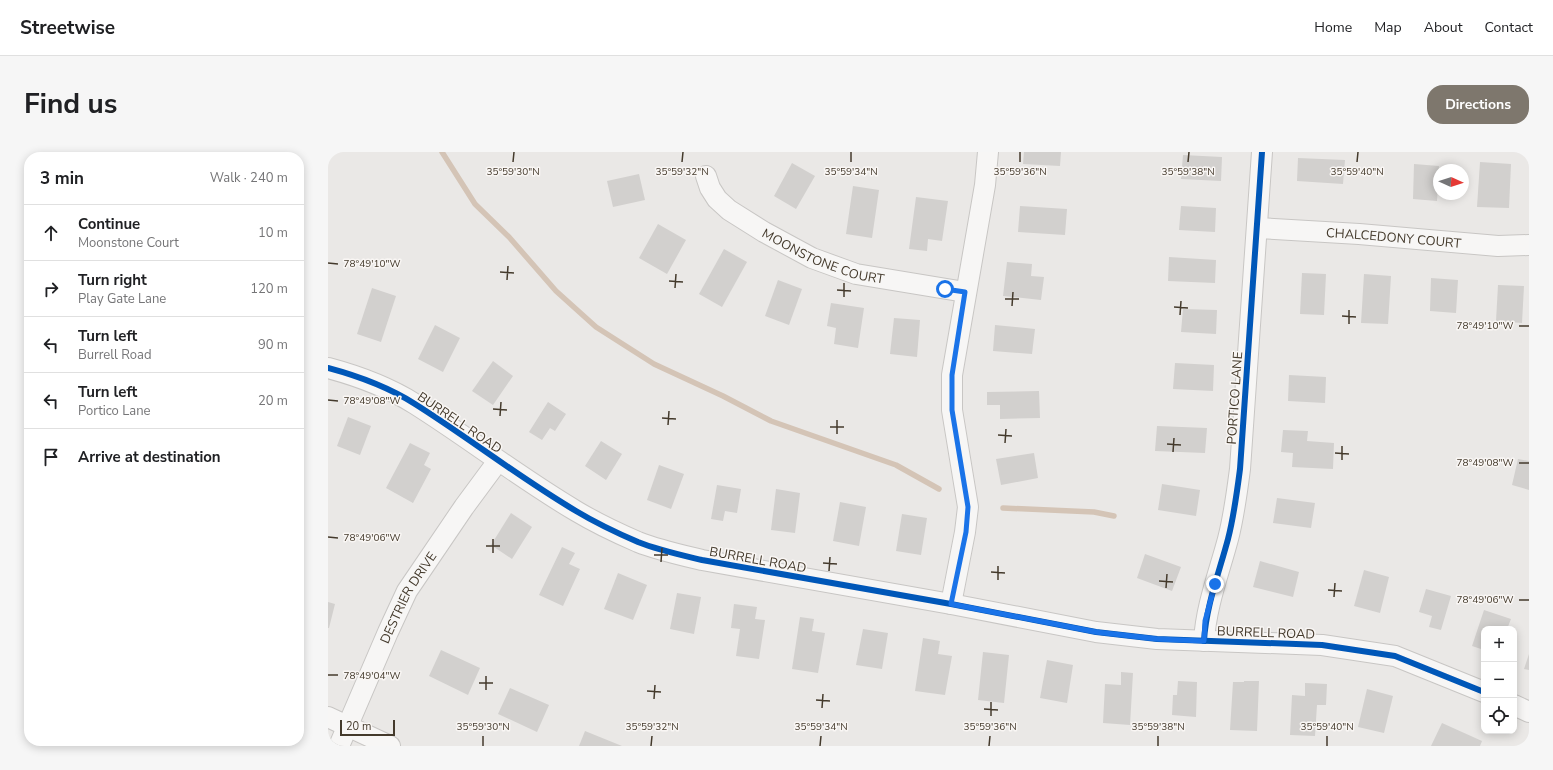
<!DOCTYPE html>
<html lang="en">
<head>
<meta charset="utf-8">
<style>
	:root { --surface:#fff; --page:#f6f6f6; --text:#202124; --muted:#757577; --line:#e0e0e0; --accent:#7e776d }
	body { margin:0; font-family:"Nunito Sans",sans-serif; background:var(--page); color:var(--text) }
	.controls { position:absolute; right:12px; bottom:12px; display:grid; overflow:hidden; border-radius:8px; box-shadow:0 2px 10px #0003 }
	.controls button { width:36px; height:36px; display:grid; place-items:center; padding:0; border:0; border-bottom:1px solid var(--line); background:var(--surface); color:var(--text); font:20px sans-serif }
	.compass { position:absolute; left:1105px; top:12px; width:36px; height:36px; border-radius:50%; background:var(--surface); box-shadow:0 2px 10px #0003; rotate:93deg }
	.scale { position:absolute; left:12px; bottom:10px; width:55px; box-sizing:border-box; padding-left:4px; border:2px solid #443a2c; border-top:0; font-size:11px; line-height:14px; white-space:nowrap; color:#443a2c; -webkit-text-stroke:3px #f9f6f4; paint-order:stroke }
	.stop { position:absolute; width:12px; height:12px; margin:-9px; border:3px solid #1a73e8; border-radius:50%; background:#fff }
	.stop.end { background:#1a73e8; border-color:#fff; box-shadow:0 1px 4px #0008 }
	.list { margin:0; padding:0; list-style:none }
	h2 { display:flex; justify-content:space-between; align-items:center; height:52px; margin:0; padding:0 16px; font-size:17px }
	h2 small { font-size:13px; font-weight:400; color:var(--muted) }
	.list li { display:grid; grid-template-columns:26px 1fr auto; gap:12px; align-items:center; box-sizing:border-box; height:56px; padding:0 16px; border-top:1px solid var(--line) }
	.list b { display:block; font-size:15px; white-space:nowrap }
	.list p { margin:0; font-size:13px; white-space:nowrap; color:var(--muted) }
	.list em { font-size:13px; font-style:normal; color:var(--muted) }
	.icon { flex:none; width:22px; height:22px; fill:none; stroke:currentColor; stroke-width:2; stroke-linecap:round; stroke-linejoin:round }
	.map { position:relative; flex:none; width:1201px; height:594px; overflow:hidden; border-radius:16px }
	header { display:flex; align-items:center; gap:24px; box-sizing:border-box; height:56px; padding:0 20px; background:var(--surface); border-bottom:1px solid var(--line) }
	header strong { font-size:19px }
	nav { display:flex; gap:22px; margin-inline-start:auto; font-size:14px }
	.intro { display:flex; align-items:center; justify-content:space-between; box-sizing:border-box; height:96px; padding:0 24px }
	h1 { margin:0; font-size:28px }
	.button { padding:10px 18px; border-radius:16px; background:var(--accent); color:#fff; font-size:14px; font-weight:700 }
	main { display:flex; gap:24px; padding:0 24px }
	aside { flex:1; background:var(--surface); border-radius:16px; box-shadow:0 2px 10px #0003 }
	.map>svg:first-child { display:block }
</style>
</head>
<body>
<header>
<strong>Streetwise</strong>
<nav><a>Home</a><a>Map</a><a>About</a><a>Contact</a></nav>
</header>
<div class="intro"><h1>Find us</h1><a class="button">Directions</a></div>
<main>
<aside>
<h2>3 min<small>Walk · 240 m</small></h2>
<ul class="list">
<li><svg class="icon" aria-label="ahead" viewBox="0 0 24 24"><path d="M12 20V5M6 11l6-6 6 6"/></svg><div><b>Continue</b><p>Moonstone Court</p></div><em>10 m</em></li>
<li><svg class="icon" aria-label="right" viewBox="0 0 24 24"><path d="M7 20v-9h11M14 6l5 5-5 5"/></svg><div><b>Turn right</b><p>Play Gate Lane</p></div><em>120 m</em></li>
<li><svg class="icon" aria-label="left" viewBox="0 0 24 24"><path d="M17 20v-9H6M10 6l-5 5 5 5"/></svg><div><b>Turn left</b><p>Burrell Road</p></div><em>90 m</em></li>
<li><svg class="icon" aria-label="left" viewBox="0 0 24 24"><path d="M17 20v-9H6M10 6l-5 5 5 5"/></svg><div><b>Turn left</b><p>Portico Lane</p></div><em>20 m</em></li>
<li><svg class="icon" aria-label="arrive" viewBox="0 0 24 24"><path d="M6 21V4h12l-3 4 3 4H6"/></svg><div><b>Arrive at destination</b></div></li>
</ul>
</aside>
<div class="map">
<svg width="1201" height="594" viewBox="0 0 1201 594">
	<rect width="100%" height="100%" fill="#eae8e6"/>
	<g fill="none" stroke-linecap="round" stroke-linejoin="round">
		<g stroke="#d4c4b6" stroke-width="5.5">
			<polyline points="114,0 147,52 181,85 228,139 268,175 326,212 395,244 443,269 568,313 611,337"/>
			<polyline points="675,356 766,360 786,364"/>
		</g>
	</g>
	<g fill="#d2d0ce">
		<polygon points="696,0 733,0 732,14 695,12"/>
		<polygon points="855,3 894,5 893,29 853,27"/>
		<polygon points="970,6 1017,8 1015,32 969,29"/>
		<polygon points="1152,10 1183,12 1181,56 1149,55"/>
		<polygon points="464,11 487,24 468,57 446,44"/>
		<polygon points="1086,12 1111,14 1109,49 1085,47"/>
		<polygon points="311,22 317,48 285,55 279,29"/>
		<polygon points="525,34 551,38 544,86 518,82"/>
		<polygon points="588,45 620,49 614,89 600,87 599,99 581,97"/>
		<polygon points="692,54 739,57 737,83 690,80"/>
		<polygon points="853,54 888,56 887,80 851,78"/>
		<polygon points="330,72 358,88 339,122 311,106"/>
		<polygon points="396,97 419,110 394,155 371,142"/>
		<polygon points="841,105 888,108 887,131 840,129"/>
		<polygon points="679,110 704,112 703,124 716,125 713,148 675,144"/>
		<polygon points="974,121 998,122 996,163 972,162"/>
		<polygon points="1036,122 1063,124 1060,172 1033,171"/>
		<polygon points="1103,126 1130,128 1128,161 1102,159"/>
		<polygon points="450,128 474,137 461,173 437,164"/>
		<polygon points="1170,133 1196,134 1194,171 1168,169"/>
		<polygon points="44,136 68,144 53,190 29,182"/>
		<polygon points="503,151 536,156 530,196 506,192 508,176 499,174"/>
		<polygon points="855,157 889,158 888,182 853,180"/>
		<polygon points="566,166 592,168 589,205 562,202"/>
		<polygon points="107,173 132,186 115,220 90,207"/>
		<polygon points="667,173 707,177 704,202 665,199"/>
		<polygon points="165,209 185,224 165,253 144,239"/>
		<polygon points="847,211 886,213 885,239 845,237"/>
		<polygon points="961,223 998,225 997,251 960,249"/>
		<polygon points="711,239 712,266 672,267 672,253 659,253 659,240"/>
		<polygon points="220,250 238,262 227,279 222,276 214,288 201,280"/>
		<polygon points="20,265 43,274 32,303 9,294"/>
		<polygon points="829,274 879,276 877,301 827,299"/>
		<polygon points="955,278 980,279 979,289 1006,291 1005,317 964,315 965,301 953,300"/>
		<polygon points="273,289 294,302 278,328 257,314"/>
		<polygon points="82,291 102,301 96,313 103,317 85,351 58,336"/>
		<polygon points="706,301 710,326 673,333 668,307"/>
		<polygon points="1190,307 1201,309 1201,338 1184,333"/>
		<polygon points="331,313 356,322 343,357 319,348"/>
		<polygon points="834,332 872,338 868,364 830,358"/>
		<polygon points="389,333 413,337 409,361 397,359 395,369 383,367"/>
		<polygon points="448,337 472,341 467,381 443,378"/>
		<polygon points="949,346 987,351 983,376 945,371"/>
		<polygon points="512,350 538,355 531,394 505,389"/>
		<polygon points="183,361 204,375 184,407 163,393"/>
		<polygon points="574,362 599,366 593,403 568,399"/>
		<polygon points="234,395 247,401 241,412 252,417 235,454 211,443"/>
		<polygon points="817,402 853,415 844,439 809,426"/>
		<polygon points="932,409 971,420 965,445 925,435"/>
		<polygon points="1036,418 1061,425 1052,461 1026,454"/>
		<polygon points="290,421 319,433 305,468 276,457"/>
		<polygon points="1098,437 1123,444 1113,478 1101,475 1104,464 1091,460"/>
		<polygon points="349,441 373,445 366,482 342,477"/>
		<polygon points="0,450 7,452 1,476 0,476"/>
		<polygon points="406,452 429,455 427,467 437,468 431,507 408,504 412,477 403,476"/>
		<polygon points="1156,458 1183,467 1179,477 1156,477 1156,498 1144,494"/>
		<polygon points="472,465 486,467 484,479 497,481 490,521 464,517"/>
		<polygon points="535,477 560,481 554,517 528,513"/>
		<polygon points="595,486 612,489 610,502 624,504 617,543 587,539"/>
		<polygon points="113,498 152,516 140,543 101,524"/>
		<polygon points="655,500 681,503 676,551 650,548"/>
		<polygon points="1201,502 1201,518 1196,517"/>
		<polygon points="719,508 745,513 739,551 712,546"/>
		<polygon points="793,520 805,521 802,573 775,571 777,532 793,533"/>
		<polygon points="850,529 869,530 868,565 844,563 845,543 849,543"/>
		<polygon points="916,529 931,529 929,579 902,578 905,530 916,530"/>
		<polygon points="977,531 999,532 998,553 989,553 987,584 962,583 964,543 977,544"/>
		<polygon points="182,536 221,553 209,580 170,562"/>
		<polygon points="1039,537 1065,544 1056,581 1030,575"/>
		<polygon points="1114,571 1154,589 1152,594 1103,594"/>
		<polygon points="257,579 294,594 251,594"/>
	</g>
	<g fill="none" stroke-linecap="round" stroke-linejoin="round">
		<defs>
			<g id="minor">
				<path id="s1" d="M378,24L382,36L389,47L401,58L436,80L484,106L528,122L637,140"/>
				<path id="s2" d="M930,76L1031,82L1170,94L1201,93"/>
				<path d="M0,216C30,224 60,235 87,252C141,286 192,326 248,359C268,371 289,381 310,390C330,398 353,403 374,408L623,452L768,480L829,487L994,493L1067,504L1156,540"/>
				<polyline points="623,452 637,380 640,355 624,258 624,223 657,33 660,0"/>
				<path d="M876,489C878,454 891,421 900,387C906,364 909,340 912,317L934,0"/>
				<polyline points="1186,553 1201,560"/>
				<polyline points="0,565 62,594"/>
				<path id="s3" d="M11,594L60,480L79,439L136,355L170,309"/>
			</g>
		</defs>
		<use href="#minor" stroke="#c8c6c4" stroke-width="22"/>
		<use href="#minor" stroke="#f7f6f5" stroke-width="20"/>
		<defs>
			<g id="cycleway">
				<path d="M0,216C30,224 60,235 87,252C141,286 192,326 248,359C268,371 289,381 310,390C330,398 353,403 374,408L623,452L768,480L829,487L994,493L1067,504L1156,540"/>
				<path d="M876,489C878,454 891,421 900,387C906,364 909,340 912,317L934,0"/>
			</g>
		</defs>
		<use href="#cycleway" stroke="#f9f6f4" stroke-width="8"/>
		<use href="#cycleway" stroke="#0057b8" stroke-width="6"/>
	</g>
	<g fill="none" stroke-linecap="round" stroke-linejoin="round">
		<polyline stroke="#1a73e8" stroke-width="5" points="617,137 637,140 624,223 624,258 640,355 638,380 623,452 768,480 829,487 876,489 877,469 887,432"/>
	</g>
	<path fill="none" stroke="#443a2c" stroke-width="1.5" d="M185,10L186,0M354,10L355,0M523,10V0M692,10V0M860,10L861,0M1029,10L1030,0M0,111L10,112M172,120L186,121M179,128L180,114M341,129L355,130M347,136L348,122M509,138L523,139M516,145V131M677,147H691M684,154L685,140M846,155L860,156M852,163L853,149M1014,164L1028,165M1021,172V158M1191,174H1201M0,248L10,249M165,257L179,258M172,264L173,250M334,266L348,267M340,273L341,259M502,275H516M509,282V268M670,283L684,284M677,291L678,277M839,292L853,293M845,300L846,286M1007,301L1021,302M1014,308V294M1191,311H1201M0,385L10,386M158,394H172M165,401V387M326,403H340M333,410L334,396M495,411L509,412M501,419L502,405M663,420L677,421M670,428V414M831,429L845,430M838,436L839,422M1000,438L1014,439M1006,445L1007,431M1191,448H1201M0,523H10M151,531H165M158,538V524M319,539L333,540M326,547L327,533M488,548L502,549M494,556L495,542M656,557L670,558M663,564V550M155,594V584M323,594L324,584M492,594L493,584M661,594L662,584M830,594V584M999,594V584"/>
	<g text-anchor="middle" stroke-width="3" stroke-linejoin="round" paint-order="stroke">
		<g font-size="13" fill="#443a2c" stroke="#f9f6f4">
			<text dy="5" stroke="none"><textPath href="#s2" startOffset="136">CHALCEDONY COURT</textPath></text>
			<text dy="5" stroke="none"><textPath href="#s1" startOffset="148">MOONSTONE COURT</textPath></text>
			<text transform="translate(906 246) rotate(-86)" y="5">PORTICO LANE</text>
			<text transform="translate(132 270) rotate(34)" y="5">BURRELL ROAD</text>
			<text transform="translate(430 407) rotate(10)" y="5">BURRELL ROAD</text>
			<text dy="5" stroke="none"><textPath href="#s3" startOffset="164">DESTRIER DRIVE</textPath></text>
			<text transform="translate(938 480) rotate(2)" y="5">BURRELL ROAD</text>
		</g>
	</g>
	<g font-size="10" text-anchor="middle" fill="#443a2c" stroke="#f9f6f4" stroke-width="3" stroke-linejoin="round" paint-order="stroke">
		<text x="185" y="23">35°59'30"N</text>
		<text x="354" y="23">35°59'32"N</text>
		<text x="523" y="23">35°59'34"N</text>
		<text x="692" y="23">35°59'36"N</text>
		<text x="860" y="23">35°59'38"N</text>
		<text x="1029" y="23">35°59'40"N</text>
		<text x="44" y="115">78°49'10"W</text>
		<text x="1157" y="177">78°49'10"W</text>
		<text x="44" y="252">78°49'08"W</text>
		<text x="1157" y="314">78°49'08"W</text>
		<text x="44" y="389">78°49'06"W</text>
		<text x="1157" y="451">78°49'06"W</text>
		<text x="44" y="527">78°49'04"W</text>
		<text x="155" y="578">35°59'30"N</text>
		<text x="324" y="578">35°59'32"N</text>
		<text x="493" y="578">35°59'34"N</text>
		<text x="662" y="578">35°59'36"N</text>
		<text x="830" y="578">35°59'38"N</text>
		<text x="999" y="578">35°59'40"N</text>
	</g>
</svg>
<div class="controls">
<button>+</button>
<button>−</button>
<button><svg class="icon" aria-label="locate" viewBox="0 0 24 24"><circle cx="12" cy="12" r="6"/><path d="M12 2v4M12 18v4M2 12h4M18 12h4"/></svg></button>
</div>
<svg class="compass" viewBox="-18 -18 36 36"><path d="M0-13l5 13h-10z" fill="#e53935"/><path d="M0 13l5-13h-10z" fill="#757577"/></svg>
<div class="scale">20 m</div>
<div class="stop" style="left:617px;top:137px"></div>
<div class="stop end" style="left:887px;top:432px"></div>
</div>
</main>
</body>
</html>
